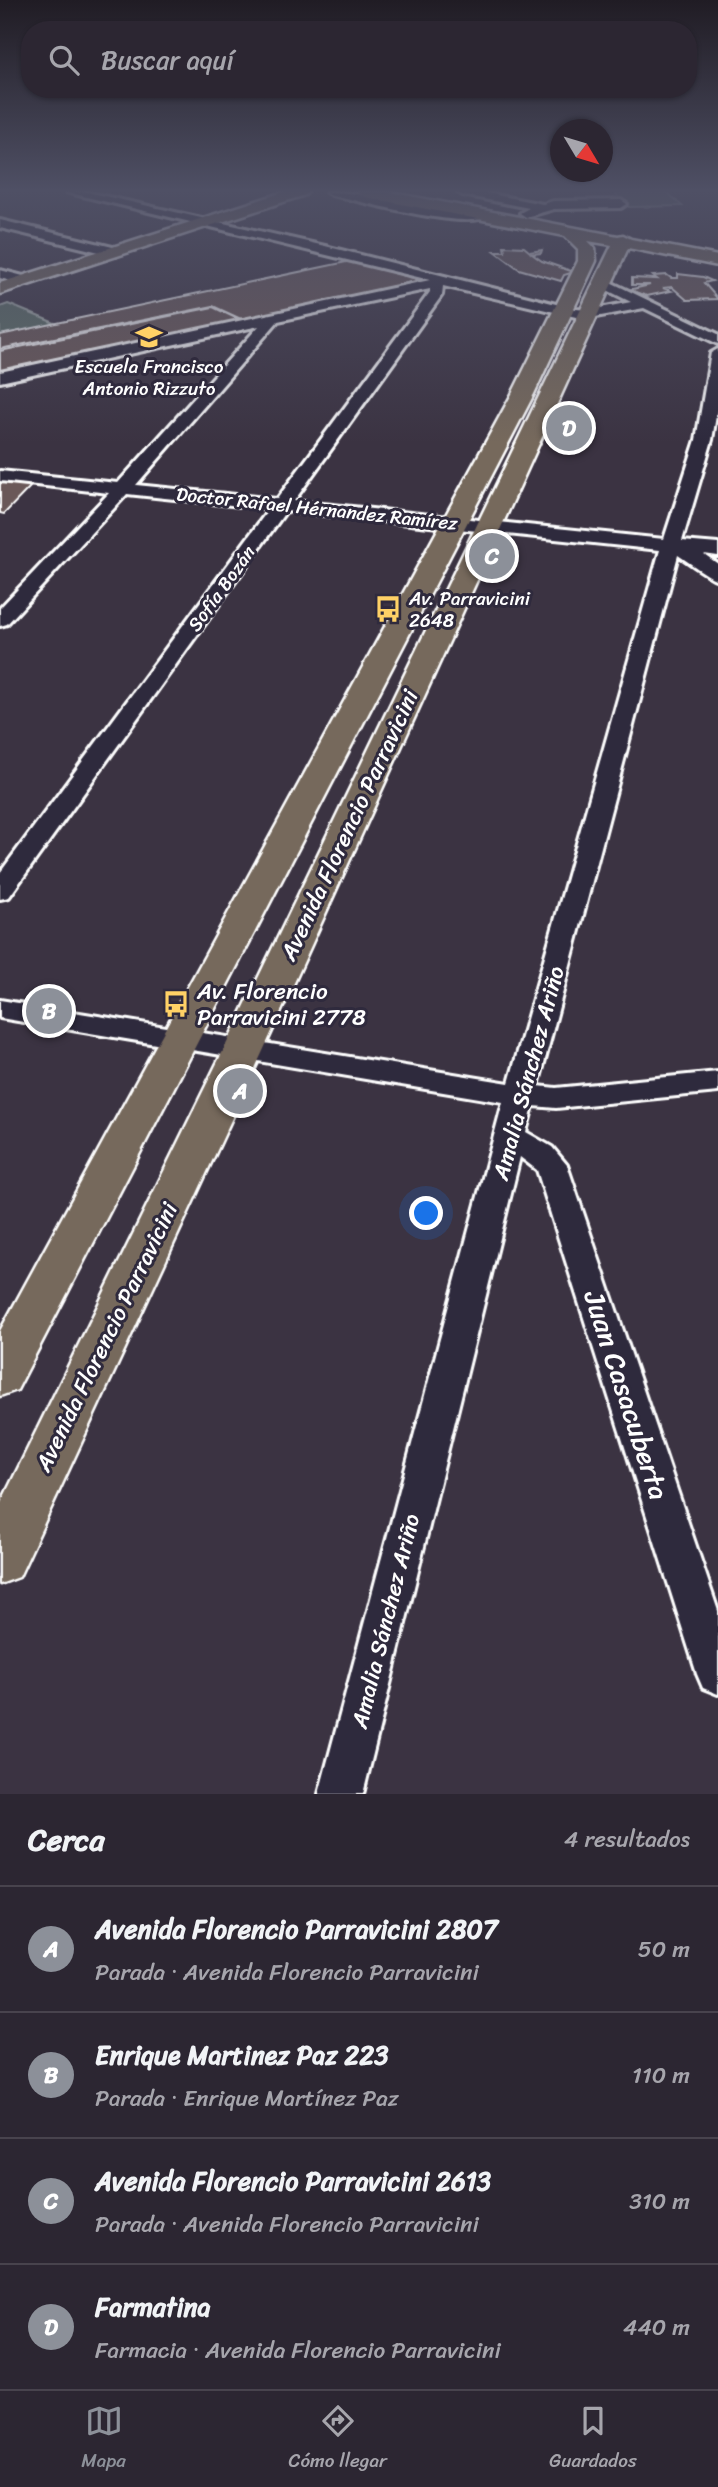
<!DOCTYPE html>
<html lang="es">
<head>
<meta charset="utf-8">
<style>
	:root { --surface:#2c2632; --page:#38323e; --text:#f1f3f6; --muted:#a6a5ac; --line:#48434d; --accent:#8c9099 }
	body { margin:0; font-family:Sriracha,sans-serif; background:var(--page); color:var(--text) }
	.compass { position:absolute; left:550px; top:119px; width:63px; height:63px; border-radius:50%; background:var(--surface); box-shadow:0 2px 5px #0004; rotate:128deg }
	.you { position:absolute; left:427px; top:1214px; width:24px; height:24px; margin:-18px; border:5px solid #fff; border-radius:50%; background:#1a73e8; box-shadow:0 0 0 10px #1a73e833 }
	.badge { display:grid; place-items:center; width:46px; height:46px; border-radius:50%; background:var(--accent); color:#fff; font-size:23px; font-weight:700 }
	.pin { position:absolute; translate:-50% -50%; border:4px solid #fff; box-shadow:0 2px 7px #0006 }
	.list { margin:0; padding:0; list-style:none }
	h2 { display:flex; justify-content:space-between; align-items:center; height:91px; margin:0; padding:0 28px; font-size:30px }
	h2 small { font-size:23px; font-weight:400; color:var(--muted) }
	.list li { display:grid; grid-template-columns:46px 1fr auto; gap:21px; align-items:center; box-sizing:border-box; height:126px; padding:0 28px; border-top:2px solid var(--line) }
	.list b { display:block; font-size:26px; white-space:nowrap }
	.list p { margin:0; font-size:23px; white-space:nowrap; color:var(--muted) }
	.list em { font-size:23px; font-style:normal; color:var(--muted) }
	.icon { flex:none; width:38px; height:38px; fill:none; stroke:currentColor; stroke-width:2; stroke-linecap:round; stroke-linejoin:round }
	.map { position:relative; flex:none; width:718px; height:1794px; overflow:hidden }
	.search { position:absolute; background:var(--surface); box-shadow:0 2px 5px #0004; left:21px; right:21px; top:21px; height:77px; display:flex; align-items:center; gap:18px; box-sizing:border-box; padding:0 24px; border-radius:28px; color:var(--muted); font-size:26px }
	.sheet { height:595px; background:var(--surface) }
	nav { display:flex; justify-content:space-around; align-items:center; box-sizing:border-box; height:98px; border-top:2px solid var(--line); background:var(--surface); font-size:19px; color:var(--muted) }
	nav a { display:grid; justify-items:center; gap:4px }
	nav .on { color:var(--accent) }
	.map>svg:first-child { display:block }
</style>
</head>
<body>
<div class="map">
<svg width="718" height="1794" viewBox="0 0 718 1794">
	<rect width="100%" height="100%" fill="#3b3342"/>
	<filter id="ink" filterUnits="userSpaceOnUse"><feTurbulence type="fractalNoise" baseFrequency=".0143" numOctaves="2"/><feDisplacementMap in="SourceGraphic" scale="14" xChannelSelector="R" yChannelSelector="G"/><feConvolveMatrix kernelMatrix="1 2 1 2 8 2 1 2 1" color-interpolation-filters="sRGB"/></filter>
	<g filter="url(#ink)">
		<g fill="#5b6e66" stroke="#adb6b2" stroke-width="2">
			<polygon points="613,192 667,192 682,206 629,207"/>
			<polygon points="8,304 57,324 0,335 0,307"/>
		</g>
		<g fill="#6a5958" stroke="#fff" stroke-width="2">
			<polygon points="504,246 524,247 530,252 542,250 541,253 532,254 542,261 574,272 564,275 561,281 519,269 495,251 505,251"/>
			<polygon points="351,261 421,280 409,286 243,320 213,306 0,349 0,335"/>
			<polygon points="678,274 703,277 712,281 704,283 718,299 687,300 672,287 663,288 671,291 647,296 628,290 650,285 632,285 632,278 657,279 653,276 667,275 671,278 678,278"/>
			<polygon points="213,307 244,322 0,375 0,351"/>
			<polygon points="0,482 32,485 4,514 0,513"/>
		</g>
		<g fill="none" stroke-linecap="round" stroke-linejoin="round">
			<defs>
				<g id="minor">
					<path d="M66,192H87L325,246L576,309L590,310L631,302L599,286L597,283L604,279L718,334V344L644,308L590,318L576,317L443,286L442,295L294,501L664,539L696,440L711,353L718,349V403L712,440L682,541L718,544V556L704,554L718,564V580C708,577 689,562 678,555L538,1086L556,1088L718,1072V1092L556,1108L533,1106L526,1132L552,1147L567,1165L718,1611V1694L703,1688L697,1674L537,1170L520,1157L363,1794H319L503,1102L0,1018V1000L509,1083L660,550L286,511L9,897L0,899V873L269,509L127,494L7,624L0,626V608L109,493L0,481V471L118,483L259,326L0,382V372L430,280ZM430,289V292L277,499L136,485L278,321Z"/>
					<path d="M326,192C369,192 409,206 451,213C463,215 479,209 488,216C469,231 360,201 332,195Z"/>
					<polygon points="457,192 481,192 543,204 553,201 621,200 627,204 621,208 554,209 526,217 520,213 529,208 463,195"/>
					<polygon points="0,220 121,249 122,252 116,256 0,228"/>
					<polygon points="0,270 31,278 33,281 26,285 0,278"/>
				</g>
				<g id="major">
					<polygon points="284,192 308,192 305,195 0,294 0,283"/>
					<polygon points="357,192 389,192 618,236 623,235 631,239 718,256 718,266 628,248 263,1051 19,1577 0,1584 0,1505 223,1051 612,245 588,241 595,248 596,261 534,394 17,1390 0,1396 0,1331 512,394 578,261 578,249 565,236 365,197"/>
				</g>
			</defs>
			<use href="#minor" stroke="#fff" stroke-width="6"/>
			<use href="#major" stroke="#fff" stroke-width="5"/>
			<use href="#minor" fill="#2f2a3d" fill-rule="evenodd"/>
			<use href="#major" fill="#76695c" fill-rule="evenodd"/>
		</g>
	</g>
	<linearGradient id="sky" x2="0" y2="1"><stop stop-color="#201c24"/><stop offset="0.43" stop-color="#4f5065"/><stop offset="1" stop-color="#4f5065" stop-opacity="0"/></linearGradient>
	<rect width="718" height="443" fill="url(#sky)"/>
	<defs>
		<symbol id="school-bare" viewBox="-9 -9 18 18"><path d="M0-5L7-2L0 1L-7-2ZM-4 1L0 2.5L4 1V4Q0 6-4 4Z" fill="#ffd166" stroke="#2f2a3d" stroke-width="2.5" paint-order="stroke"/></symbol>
		<symbol id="bus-bare" viewBox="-9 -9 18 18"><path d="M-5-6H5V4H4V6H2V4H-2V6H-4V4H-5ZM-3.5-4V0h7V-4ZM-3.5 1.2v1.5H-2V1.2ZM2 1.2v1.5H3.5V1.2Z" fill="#ffd166" stroke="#2f2a3d" stroke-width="2.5" paint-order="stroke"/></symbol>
	</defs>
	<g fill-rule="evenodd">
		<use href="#school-bare" x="130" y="318" width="38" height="38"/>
		<use href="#bus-bare" x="369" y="590" width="38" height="38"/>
		<use href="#bus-bare" x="157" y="985" width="38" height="38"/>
	</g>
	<g text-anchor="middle" stroke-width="6" stroke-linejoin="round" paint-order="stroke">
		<g font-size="19" fill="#fff" stroke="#2f2a3d">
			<text x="149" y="373">Escuela Francisco<tspan x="149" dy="22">Antonio Rizzuto</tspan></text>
			<text x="409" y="605" text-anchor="start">Av. Parravicini<tspan x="409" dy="22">2648</tspan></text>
		</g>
		<g font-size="19" fill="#fff" stroke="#2f2a3d">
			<text transform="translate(317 508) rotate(6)" y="7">Doctor Rafael Hérnandez Ramírez</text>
			<text transform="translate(221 588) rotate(-54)" y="7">Sofía Bozán</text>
		</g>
		<g font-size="23" fill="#fff" stroke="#2f2a3d">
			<text transform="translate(349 825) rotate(-65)" y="8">Avenida Florencio Parravicini</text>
			<text transform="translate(528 1073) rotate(-75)" y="8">Amalia Sánchez Ariño</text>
			<text transform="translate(106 1337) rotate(-64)" y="8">Avenida Florencio Parravicini</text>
			<text transform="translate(385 1621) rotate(-76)" y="8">Amalia Sánchez Ariño</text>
		</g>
		<g font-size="23" fill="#fff" stroke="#2f2a3d" text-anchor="start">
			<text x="197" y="999">Av. Florencio<tspan x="197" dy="26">Parravicini 2778</tspan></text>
		</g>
		<g font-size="28" fill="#fff" stroke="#2f2a3d">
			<text transform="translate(627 1395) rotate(72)" y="10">Juan Casacuberta</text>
		</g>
	</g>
</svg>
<svg class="compass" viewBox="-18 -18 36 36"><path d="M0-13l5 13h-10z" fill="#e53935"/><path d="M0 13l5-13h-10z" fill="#a6a5ac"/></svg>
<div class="you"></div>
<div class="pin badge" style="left:240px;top:1091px">A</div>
<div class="pin badge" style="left:49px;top:1011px">B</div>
<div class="pin badge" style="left:492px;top:556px">C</div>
<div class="pin badge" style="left:569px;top:428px">D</div>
<div class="search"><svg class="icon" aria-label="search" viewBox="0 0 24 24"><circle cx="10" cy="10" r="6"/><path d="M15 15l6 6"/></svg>Buscar aquí</div>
</div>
<section class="sheet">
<h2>Cerca<small>4 resultados</small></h2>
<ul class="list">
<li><span class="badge">A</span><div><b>Avenida Florencio Parravicini 2807</b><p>Parada · Avenida Florencio Parravicini</p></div><em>50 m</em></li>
<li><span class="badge">B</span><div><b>Enrique Martinez Paz 223</b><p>Parada · Enrique Martínez Paz</p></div><em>110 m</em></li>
<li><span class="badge">C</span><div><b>Avenida Florencio Parravicini 2613</b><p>Parada · Avenida Florencio Parravicini</p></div><em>310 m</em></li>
<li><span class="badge">D</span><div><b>Farmatina</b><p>Farmacia · Avenida Florencio Parravicini</p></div><em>440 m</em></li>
</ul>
</section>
<nav>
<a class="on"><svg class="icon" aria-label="map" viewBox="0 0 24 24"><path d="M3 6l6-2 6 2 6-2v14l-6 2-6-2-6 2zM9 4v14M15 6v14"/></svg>Mapa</a>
<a><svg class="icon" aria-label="directions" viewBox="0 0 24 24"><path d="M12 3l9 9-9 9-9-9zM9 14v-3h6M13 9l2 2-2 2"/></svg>Cómo llegar</a>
<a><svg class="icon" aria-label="saved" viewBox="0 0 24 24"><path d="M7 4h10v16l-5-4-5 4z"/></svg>Guardados</a>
</nav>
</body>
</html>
